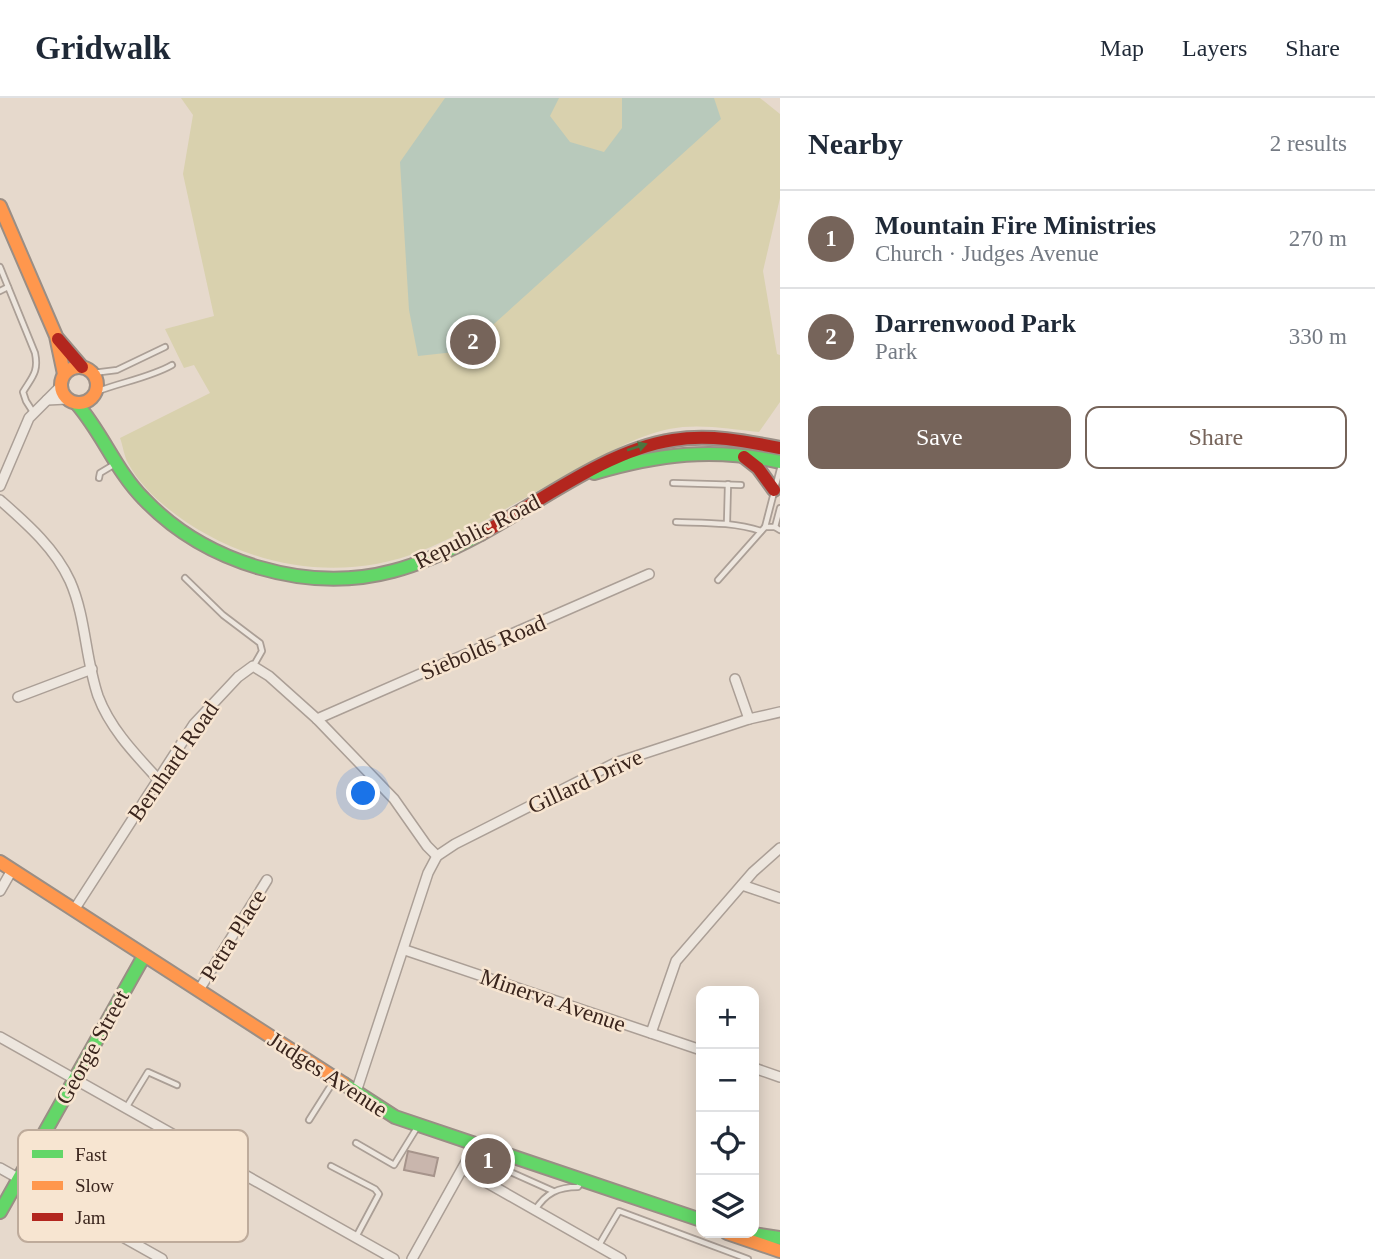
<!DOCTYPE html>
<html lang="en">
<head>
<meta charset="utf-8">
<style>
	:root { --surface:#fff; --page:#f2f2f3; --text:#1f2937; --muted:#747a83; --line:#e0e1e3; --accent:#76645a }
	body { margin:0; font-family:Georgia,serif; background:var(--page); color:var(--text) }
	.controls { position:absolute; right:21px; bottom:21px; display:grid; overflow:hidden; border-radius:14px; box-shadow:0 4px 18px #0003 }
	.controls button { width:63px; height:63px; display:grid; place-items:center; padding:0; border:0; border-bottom:2px solid var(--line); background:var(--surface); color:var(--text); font:35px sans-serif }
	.you { position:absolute; left:364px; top:696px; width:24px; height:24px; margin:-18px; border:5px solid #fff; border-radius:50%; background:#1a73e8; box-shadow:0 0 0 10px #1a73e833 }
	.badge { display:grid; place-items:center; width:46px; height:46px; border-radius:50%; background:var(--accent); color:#fff; font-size:23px; font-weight:700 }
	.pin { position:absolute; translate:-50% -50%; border:4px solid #fff; box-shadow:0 2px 7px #0006 }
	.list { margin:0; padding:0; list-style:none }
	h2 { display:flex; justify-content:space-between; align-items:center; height:91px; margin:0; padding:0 28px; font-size:30px }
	h2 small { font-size:23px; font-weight:400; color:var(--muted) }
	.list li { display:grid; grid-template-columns:46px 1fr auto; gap:21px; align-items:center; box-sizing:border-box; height:98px; padding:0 28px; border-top:2px solid var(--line) }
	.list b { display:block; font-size:26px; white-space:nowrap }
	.list p { margin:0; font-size:23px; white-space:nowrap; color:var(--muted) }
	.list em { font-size:23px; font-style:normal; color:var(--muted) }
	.actions { display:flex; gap:14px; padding:21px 28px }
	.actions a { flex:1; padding:16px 0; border:2px solid var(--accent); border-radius:14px; text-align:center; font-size:24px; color:var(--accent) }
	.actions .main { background:var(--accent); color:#fff }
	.icon { flex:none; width:38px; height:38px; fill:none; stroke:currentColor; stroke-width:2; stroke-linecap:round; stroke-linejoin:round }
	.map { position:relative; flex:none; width:780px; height:1161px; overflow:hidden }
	header { display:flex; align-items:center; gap:42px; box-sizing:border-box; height:98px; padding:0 35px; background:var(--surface); border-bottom:2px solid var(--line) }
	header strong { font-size:33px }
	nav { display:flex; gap:38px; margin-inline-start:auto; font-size:24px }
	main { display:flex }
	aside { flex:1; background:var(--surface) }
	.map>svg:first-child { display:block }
</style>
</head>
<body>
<header>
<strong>Gridwalk</strong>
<nav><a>Map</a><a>Layers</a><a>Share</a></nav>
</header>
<main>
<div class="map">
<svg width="780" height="1161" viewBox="0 0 780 1161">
	<rect width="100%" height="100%" fill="#e6d9cc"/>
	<path fill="#d9d1ae" d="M181,0H760L780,16V100L763,173L777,256L780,257V304L759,334C730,331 698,325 669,331C635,338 603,358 572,374C523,400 473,432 421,453C351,481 272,473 206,436C177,420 144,395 128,365C124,358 123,348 120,340L210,295L194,267L184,270L165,231L214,218L183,76L193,17Z"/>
	<polygon fill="#b8c9bb" points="445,0 559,0 550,18 570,44 604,54 622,30 622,0 714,0 721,21 464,253 418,258 409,212 400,64"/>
	<polygon fill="#c9b6ad" stroke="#a6948b" stroke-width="2" points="408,1053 438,1060 434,1078 404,1072"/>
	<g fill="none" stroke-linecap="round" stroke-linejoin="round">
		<defs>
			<g id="lane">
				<path d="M0,169L35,255C39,274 32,279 23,294L26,303L33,314"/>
				<polyline points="0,193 8,189"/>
				<polyline points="93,275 117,272 165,249"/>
				<path d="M96,294C121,284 149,280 172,267"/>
				<polyline points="99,380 100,375 115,366"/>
				<polyline points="673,385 741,387"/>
				<path d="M676,424C705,425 733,424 761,433"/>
				<polyline points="727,425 728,386"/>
				<polyline points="765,429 780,371"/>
				<polyline points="775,429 780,410"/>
				<polyline points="185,480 223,517 260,545 262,553 254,567"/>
				<polyline points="718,482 765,429 775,429 780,432"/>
				<polyline points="126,1010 148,974 177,987"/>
				<polyline points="309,1022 335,981"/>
				<polyline points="356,1045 394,1067 418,1028"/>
				<polyline points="331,1068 375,1091 379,1096 356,1139"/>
				<polyline points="506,1072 553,1093"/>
				<path d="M535,1112C546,1095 558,1089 578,1089L582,1083"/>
				<polyline points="599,1147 619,1113 748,1161"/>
			</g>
			<g id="street">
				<polyline points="47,302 67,301"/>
				<polyline points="0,388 29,320 60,289"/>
				<path d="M0,402C26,425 55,450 70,483C86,519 85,560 98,598C110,630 134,655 157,680"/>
				<polyline points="735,581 749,621"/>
				<polyline points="18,599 92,571"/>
				<polyline points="317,621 649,476"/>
				<polyline points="742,787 780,800"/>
				<polyline points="0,793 12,772"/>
				<polyline points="74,812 194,626 238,579 253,568 269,578 317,621 394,701 427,748 437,758"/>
				<polyline points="405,852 701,952"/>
				<polyline points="199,892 267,782"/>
				<polyline points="651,935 676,863 753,774 780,750"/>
				<polyline points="0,939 394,1161"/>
				<polyline points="754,970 780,979"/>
				<polyline points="356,994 428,775 437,758 455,746 615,665 749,621 780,614"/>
				<polyline points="0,1070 162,1161"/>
				<polyline points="463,1071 621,1161"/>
				<polyline points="412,1161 476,1046"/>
			</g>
			<g id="fast">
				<path d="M77,306C103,336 116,373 144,401C205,465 307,496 393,473C424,465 453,451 481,436"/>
				<path d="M594,375C659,356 713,349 780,364"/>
				<polyline points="344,986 395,1019 701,1122"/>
				<polyline points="0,1114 144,858"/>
				<polyline points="746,1135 780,1140"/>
			</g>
			<g id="slow">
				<polyline points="0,108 56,238 64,276"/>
				<circle cx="79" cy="287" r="18"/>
				<polyline points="0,764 344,986"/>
				<polyline points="727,1135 780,1153"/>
			</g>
			<g id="jam">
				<polyline points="58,241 82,269"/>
				<polyline points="744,359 758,370 774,392"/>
				<path d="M481,436C540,404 607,352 673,342C709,336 745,343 780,350"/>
			</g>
		</defs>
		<use href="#lane" stroke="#ab9f96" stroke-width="8"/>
		<use href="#street" stroke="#ab9f96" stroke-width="12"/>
		<use href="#fast" stroke="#9a8e85" stroke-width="16"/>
		<use href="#slow" stroke="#9a8e85" stroke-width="16"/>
		<use href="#jam" stroke="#9a8e85" stroke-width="16"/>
		<use href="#lane" stroke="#ede6de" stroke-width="4.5"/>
		<use href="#street" stroke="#ede6de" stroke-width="9"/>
		<use href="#fast" stroke="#63d668" stroke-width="12"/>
		<use href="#slow" stroke="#ff974d" stroke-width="12"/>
		<use href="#jam" stroke="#b3261e" stroke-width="12"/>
	</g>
	<defs><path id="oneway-solid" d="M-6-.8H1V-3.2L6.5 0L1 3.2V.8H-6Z" transform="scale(1.75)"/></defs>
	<use fill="#4c753f" href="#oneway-solid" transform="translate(637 349) rotate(-18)"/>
	<g text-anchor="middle" stroke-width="5" stroke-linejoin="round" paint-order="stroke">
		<g font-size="23" fill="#3a251d" stroke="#f7e5d1">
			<text transform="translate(477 433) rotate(-27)" y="8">Republic Road</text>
			<text transform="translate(483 549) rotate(-23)" y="8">Siebolds Road</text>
			<text transform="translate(173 663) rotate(-55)" y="8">Bernhard Road</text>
			<text transform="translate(585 683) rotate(-25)" y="8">Gillard Drive</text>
			<text transform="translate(233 837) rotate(-58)" y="8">Petra Place</text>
			<text transform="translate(553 902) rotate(19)" y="8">Minerva Avenue</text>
			<text transform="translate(92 949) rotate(-61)" y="8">George Street</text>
			<text transform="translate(328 976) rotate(33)" y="8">Judges Avenue</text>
		</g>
	</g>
	<rect x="18" y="1032" width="230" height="112" rx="10" fill="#f7e5d1" stroke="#beab9b" stroke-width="2"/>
	<rect x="32" y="1052" width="31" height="8" fill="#63d668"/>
	<rect x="32" y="1083" width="31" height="9" fill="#ff974d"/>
	<rect x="32" y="1115" width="31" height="8" fill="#b3261e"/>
	<g font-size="19" fill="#3a251d">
		<text x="75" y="1063">Fast</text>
		<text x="75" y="1094">Slow</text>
		<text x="75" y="1126">Jam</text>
	</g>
</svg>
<div class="controls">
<button>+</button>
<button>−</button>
<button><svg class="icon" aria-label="locate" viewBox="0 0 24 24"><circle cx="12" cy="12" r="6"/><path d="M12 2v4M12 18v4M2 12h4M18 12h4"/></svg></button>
<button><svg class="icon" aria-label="layers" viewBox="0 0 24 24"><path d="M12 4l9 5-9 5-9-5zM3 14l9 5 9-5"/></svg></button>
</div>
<div class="you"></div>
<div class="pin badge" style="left:488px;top:1063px">1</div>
<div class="pin badge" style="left:473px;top:244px">2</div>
</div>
<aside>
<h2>Nearby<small>2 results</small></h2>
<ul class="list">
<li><span class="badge">1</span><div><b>Mountain Fire Ministries</b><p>Church · Judges Avenue</p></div><em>270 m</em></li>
<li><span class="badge">2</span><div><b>Darrenwood Park</b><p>Park</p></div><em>330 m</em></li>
</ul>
<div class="actions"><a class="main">Save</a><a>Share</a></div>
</aside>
</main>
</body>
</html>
